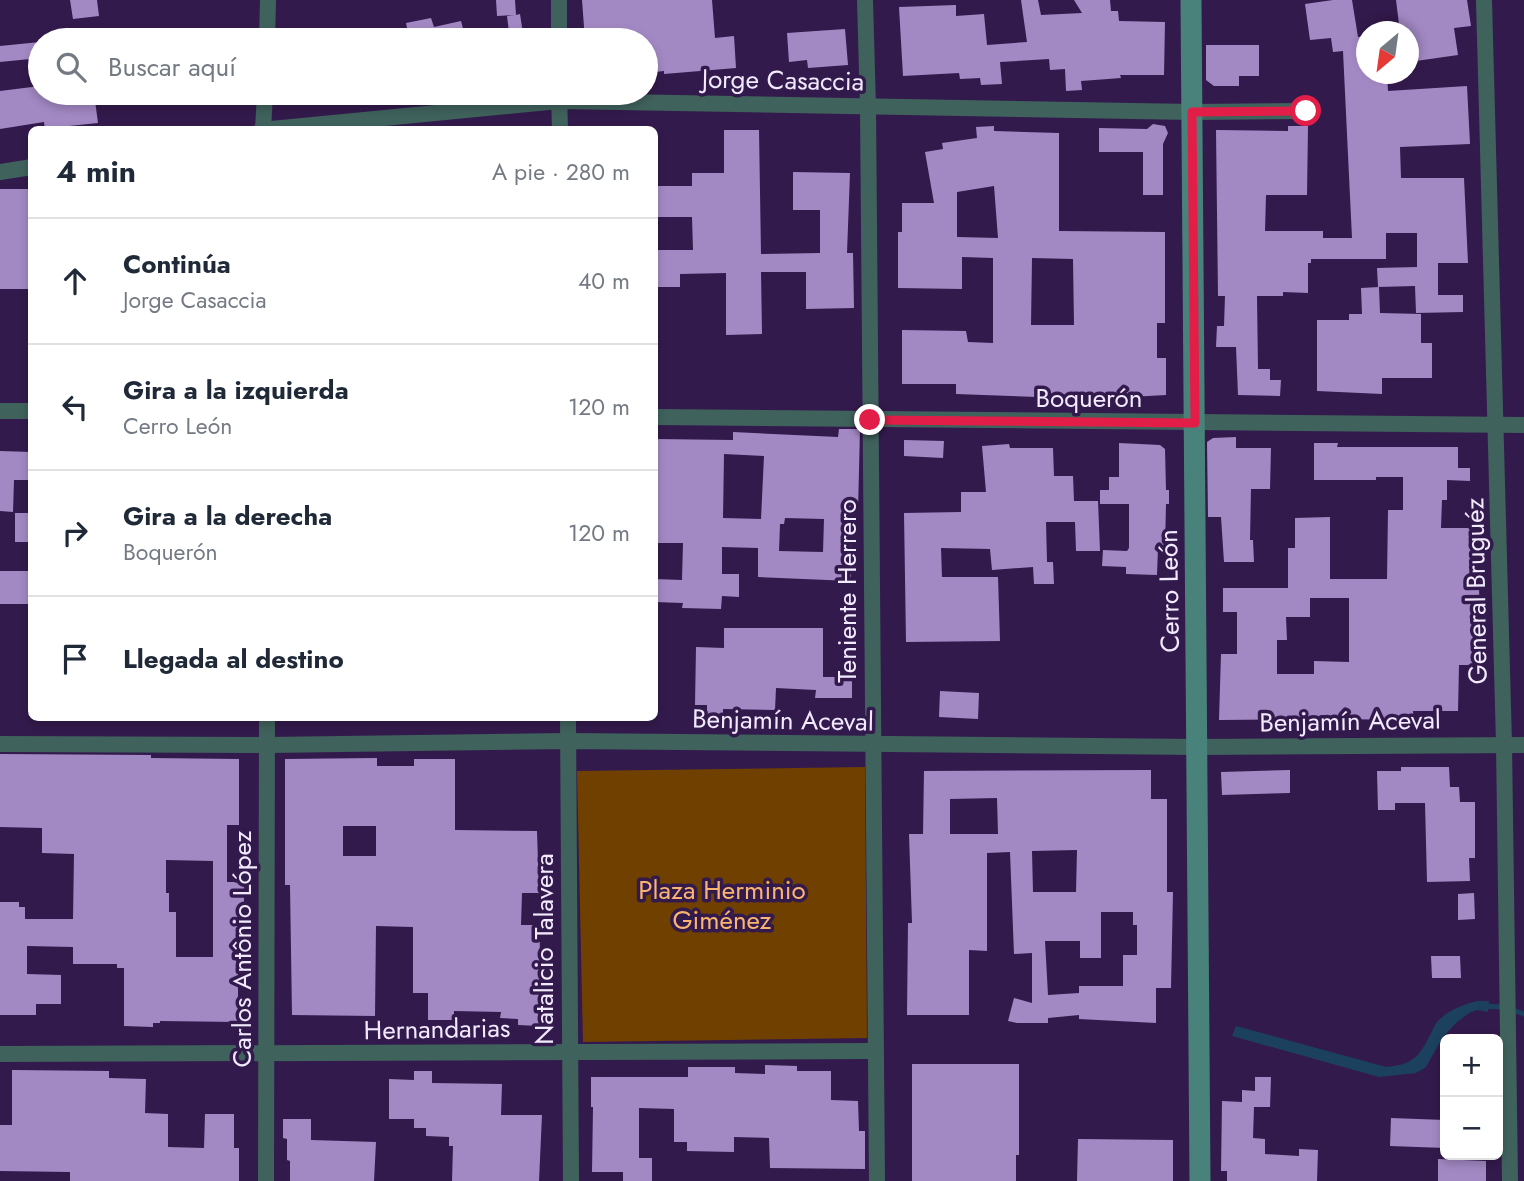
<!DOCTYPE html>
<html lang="es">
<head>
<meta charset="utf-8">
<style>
	:root { --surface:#fff; --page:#f6f6f7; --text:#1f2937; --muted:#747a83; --line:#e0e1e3 }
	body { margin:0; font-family:Jost,sans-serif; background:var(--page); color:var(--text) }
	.controls { position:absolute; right:21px; bottom:21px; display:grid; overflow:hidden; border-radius:10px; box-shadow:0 4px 10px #0003 }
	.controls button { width:63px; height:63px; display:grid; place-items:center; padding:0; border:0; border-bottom:2px solid var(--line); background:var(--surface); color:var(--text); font:35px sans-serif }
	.compass { position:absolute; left:1356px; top:21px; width:63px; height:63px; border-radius:50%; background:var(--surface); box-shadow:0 4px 10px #0003; rotate:209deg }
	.stop { position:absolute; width:21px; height:21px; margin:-16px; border:5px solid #e11d48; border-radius:50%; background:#fff }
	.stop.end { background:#e11d48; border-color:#fff; box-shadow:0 2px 7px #0008 }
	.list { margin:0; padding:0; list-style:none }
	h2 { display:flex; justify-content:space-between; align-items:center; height:91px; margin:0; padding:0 28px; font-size:30px }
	h2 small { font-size:23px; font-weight:400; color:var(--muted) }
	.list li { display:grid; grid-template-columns:46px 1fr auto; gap:21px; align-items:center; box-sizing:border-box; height:126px; padding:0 28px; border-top:2px solid var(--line) }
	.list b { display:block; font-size:26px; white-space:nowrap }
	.list p { margin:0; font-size:23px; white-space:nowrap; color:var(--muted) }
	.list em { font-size:23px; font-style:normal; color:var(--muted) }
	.icon { flex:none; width:38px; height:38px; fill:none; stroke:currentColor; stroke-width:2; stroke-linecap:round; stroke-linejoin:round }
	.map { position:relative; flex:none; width:1524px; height:1181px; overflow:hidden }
	.search { position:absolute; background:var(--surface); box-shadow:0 4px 10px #0003; left:28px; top:28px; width:630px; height:77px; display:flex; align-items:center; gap:18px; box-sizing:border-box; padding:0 24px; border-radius:38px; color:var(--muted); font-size:26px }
	.panel { position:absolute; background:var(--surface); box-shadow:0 4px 10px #0003; left:28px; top:126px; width:630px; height:595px; border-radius:10px }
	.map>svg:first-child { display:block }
</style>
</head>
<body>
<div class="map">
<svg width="1524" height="1181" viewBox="0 0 1524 1181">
	<rect width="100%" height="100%" fill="#331a4c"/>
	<polygon fill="#704000" points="865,767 867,1038 583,1042 577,771"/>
	<path fill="#1b415e" d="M1477,1001H1489L1488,1012L1477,1010L1469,1013L1456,1023L1443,1037L1426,1067L1416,1073L1379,1077L1232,1036L1236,1026L1386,1067C1410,1065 1418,1059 1429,1037C1432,1032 1434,1026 1437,1022C1448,1010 1462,1005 1477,1001Z"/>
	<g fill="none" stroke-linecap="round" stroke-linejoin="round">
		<polyline stroke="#1b415e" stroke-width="5" points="1482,1006 1503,1007 1524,1014"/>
	</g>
	<g fill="#a389c4" fill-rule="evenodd">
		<polygon points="70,0 97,0 99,16 73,19"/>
		<polygon points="496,0 515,0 516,15 520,14 524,40 510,40 507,16 515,15 497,16"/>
		<polygon points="582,0 712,0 715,38 734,36 736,68 664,74 664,71 646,73 646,40 585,40"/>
		<polygon points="1021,0 1038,0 1041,15 1082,13 1074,0 1110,0 1111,11 1118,11 1119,21 1165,22 1164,75 1120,75 1121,78 1081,81 1082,90 1066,91 1065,69 1050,70 1049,59 1000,62 1002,84 981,85 980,78 960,79 959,73 903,76 899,7 956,5 956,16 984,14 987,45 1027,42"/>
		<polygon points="1333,0 1352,0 1358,37 1367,36 1367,74 1387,74 1388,91 1467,86 1470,144 1400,147 1401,178 1464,178 1468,263 1438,263 1438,295 1463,295 1463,312 1416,313 1415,286 1378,287 1377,268 1417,267 1417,233 1386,233 1386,259 1311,259 1311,263 1308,263 1308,293 1283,292 1283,296 1257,296 1258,369 1270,369 1270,380 1281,380 1280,396 1238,395 1236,347 1216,347 1217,326 1224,326 1225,296 1218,296 1216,130 1288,131 1288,126 1308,126 1307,195 1266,195 1265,231 1323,231 1323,238 1352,238 1343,51 1333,52 1331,38 1310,40 1305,4"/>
		<polygon points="1396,0 1467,0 1471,26 1454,28 1458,55 1409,62 1409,32 1400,32"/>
		<polygon points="431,18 434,27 461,21 466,40 403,40 403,34 408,33 406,23"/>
		<polygon points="845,29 848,65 808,68 807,60 789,62 787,33"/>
		<polygon points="40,42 40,58 0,62 0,46"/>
		<polygon points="1206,45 1259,45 1259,76 1239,76 1239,86 1214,86 1206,80"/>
		<polygon points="40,86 40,93 94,93 98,123 69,126 70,130 45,130 44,122 0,129 0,91"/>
		<polygon points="1153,124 1165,126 1168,133 1163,144 1163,195 1143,195 1143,152 1099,152 1099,128 1147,129"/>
		<path d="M994,126V131L1059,133V231L1165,232V323H1157V358H1166V395L1094,399L956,394V384H902V330L966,331L968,342L993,343V258L962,257V289L898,288V232H902V203H934L925,152L943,149L942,143L977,138L976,127ZM994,186L998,238L957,237V192ZM1032,258L1073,259L1074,325H1031Z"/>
		<polygon points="724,130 759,130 761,254 820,253 820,210 793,210 793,172 850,173 847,253 853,253 854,308 806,309 806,272 761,272 762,334 726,335 726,273 680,274 680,287 654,287 654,250 693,250 692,217 654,217 654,186 692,186 692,173 724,173"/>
		<rect x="0" y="189" width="32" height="100"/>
		<polygon points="1379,287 1380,313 1421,314 1421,343 1432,343 1432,378 1382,378 1382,394 1317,391 1317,320 1349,320 1349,314 1362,314 1361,288"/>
		<path d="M839,429H860L858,511H852L851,581L758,577V548L722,547V574H739V597L722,596L721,609L682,608L683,603L654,602V579L682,580L683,543H654V439L733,440V432L838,437ZM724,454L764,456L761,519L723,518ZM785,518L824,519L823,552L779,551L780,524H784Z"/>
		<polygon points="1236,437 1236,448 1271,448 1270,489 1251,489 1250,540 1253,540 1254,562 1224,562 1221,517 1208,517 1207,442 1213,438"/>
		<polygon points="904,440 944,441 943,458 904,456"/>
		<polygon points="1119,443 1160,445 1165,449 1166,490 1169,490 1169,504 1166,504 1165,548 1158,548 1157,575 1126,574 1126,567 1102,566 1103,550 1127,551 1129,548 1129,504 1100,504 1100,490 1109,490 1109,477 1119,477"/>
		<path d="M1314,443H1338L1337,447H1458V468H1470V481L1447,480V500H1442L1441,528H1472V584L1479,585L1480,633L1474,632V665H1459L1458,711H1413L1414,720L1332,719V724H1312V719L1219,720L1221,654H1237V612H1223V588H1288V548H1295V518L1330,517V579H1387L1388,510H1403V477H1376V480H1314ZM1310,598H1349V662L1314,661V674H1277V640H1287L1286,617H1310Z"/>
		<polygon points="1009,444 1010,448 1053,448 1054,476 1073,476 1074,501 1098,501 1100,551 1076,551 1075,522 1046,522 1047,562 1053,562 1054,584 1034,584 1033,567 992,570 990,549 941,548 942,577 998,577 1000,641 906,642 904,513 961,512 961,492 986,492 982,446"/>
		<polygon points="0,451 32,452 32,480 14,480 13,512 0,511"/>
		<rect x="15" y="513" width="17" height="29"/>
		<rect x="0" y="571" width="32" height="33"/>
		<polygon points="724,628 823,628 823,677 852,677 852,698 815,698 816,690 776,688 775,710 723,709 723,719 707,719 707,705 695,705 696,647 724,648"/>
		<polygon points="940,691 979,693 978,719 939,717"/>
		<path d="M0,754L151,755V758L239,759V825H227V882H244V911H238V1022L160,1021V1023H153V1027L124,1026V968H117V964H73V947L27,946V974L61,975V1004H36V1015H0V902H19V907H25V919H73L74,854L42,853V828L0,827ZM166,860L213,861V957H176V912H169V893H166Z"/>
		<path d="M377,758V766H414V759H455V830L537,831L539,893H522L521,925H540L539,1026L518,1025V1019L500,1018L501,1012L454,1011V1020H428V993H413V927L376,926L375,1016L292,1015L290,885H285V759ZM343,826H376V856H343Z"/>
		<polygon points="1401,767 1449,767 1450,787 1459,787 1460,802 1475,802 1475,858 1469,858 1470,881 1427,882 1425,803 1395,803 1395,810 1378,810 1377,771 1401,771"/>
		<path d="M1151,770V799H1167V892H1173L1171,988H1156V1023L1079,1019V1015L1048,1018V1023H1017L1008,1021L1014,998L1032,1003V953L1014,954L1010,852L987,853V951L969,950V1015H907L908,923H912L909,834H923L924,771ZM997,798L998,834H950V799ZM1077,850L1076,892H1033L1032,851ZM1101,912H1133V925H1137V955H1123V986H1079V993L1048,995L1045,941H1080V958H1101Z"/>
		<polygon points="1290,770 1290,793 1222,795 1221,772"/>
		<polygon points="1474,893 1475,919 1458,920 1458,894"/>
		<polygon points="1431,956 1460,956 1461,978 1432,978"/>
		<polygon points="912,1064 1019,1064 1019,1155 1016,1155 1016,1181 912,1181"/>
		<polygon points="765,1065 797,1066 797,1071 831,1071 831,1100 858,1101 859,1131 865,1131 865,1169 770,1168 769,1138 734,1137 734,1152 687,1151 687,1142 674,1142 674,1109 639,1108 639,1158 652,1158 652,1181 623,1181 623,1172 592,1172 593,1107 591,1107 591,1077 688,1077 688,1067 735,1067 735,1073 765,1074"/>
		<polygon points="12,1070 109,1071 109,1078 146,1079 145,1113 168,1114 168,1147 204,1148 205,1114 234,1114 234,1148 239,1148 239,1181 70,1181 70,1172 0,1171 0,1125 12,1125"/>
		<polygon points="414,1071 432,1071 432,1083 502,1084 501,1115 542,1115 539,1181 452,1181 453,1146 449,1146 449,1137 426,1136 426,1128 414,1128 414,1119 389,1119 389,1079 414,1080"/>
		<polygon points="1255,1077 1271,1077 1270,1107 1254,1107 1253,1138 1265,1139 1265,1154 1299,1156 1299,1149 1318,1150 1317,1181 1227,1181 1227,1171 1221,1171 1222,1101 1242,1102 1242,1090 1255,1091"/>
		<polygon points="1391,1118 1445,1120 1445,1148 1390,1146"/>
		<polygon points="283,1119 311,1119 311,1140 376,1142 374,1181 290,1181 290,1161 287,1160 287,1139 283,1138"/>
		<polygon points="1078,1139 1173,1140 1173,1181 1077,1181"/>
		<polygon points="1438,1159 1486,1161 1486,1181 1438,1181"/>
	</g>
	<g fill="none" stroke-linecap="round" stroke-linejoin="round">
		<g stroke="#40625d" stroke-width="16">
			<polyline points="559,0 559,40"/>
			<polyline points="865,0 868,107 877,1181"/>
			<polyline points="1484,0 1504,744 1510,1181"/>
			<polyline points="267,40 268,0"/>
			<polyline points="559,93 560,130"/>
			<polyline points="261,130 559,101 1192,112 1305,111"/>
			<polyline points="263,130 265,93"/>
			<polyline points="0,172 32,167"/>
			<polyline points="0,411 32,411"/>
			<polyline points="654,417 1524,425"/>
			<polyline points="568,718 571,1181"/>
			<polyline points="0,744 267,745 568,741 1198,747 1524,745"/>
			<polyline points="0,1054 875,1051"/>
			<polyline points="266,1181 267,718"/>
		</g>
		<polyline stroke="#49827a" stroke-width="21" points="1191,0 1200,1181"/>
	</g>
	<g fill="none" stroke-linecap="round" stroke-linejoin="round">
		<polyline stroke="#e11d48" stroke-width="9" points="870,420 1195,423 1192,112 1306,111"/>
	</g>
	<g text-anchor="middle" stroke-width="7" stroke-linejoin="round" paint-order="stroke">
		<g font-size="26" fill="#f1e9fc" stroke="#331a4c">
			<text transform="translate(783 80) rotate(1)" y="9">Jorge Casaccia</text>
			<text x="1089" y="407">Boquerón</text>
			<text transform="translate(847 591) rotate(-90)" y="9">Teniente Herrero</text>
			<text transform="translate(1169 591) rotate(-91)" y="9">Cerro León</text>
			<text transform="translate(1476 591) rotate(-91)" y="9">General Bruguéz</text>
			<text transform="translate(783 720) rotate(1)" y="9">Benjamín Aceval</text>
			<text transform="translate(1350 721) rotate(-1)" y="9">Benjamín Aceval</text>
			<text transform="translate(242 949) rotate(-90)" y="9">Carlos Antônio López</text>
			<text transform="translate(544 949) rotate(-90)" y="9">Natalicio Talavera</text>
			<text transform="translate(437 1029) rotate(-1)" y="9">Hernandarias</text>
		</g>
		<g font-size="26" fill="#fab470" stroke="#331a4c">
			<text x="722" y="899">Plaza Herminio<tspan x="722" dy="30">Giménez</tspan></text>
		</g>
	</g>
</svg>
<div class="controls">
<button>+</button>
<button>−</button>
</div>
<svg class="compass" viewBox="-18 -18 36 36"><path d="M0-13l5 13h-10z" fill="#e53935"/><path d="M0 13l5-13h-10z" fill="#747a83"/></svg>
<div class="stop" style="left:1306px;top:111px"></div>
<div class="stop end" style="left:870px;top:420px"></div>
<div class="search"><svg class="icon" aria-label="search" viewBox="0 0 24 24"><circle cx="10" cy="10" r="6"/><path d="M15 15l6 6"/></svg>Buscar aquí</div>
<section class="panel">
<h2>4 min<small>A pie · 280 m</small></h2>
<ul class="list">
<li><svg class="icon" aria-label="ahead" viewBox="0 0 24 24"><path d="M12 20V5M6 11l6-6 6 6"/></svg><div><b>Continúa</b><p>Jorge Casaccia</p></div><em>40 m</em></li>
<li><svg class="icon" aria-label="left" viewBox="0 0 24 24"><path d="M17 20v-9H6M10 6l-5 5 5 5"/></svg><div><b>Gira a la izquierda</b><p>Cerro León</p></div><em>120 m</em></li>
<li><svg class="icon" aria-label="right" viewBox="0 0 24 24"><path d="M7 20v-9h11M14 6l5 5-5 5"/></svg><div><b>Gira a la derecha</b><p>Boquerón</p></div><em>120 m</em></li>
<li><svg class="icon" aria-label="arrive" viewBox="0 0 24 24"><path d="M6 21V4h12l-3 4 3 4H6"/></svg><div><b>Llegada al destino</b></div></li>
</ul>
</section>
</div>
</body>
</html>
